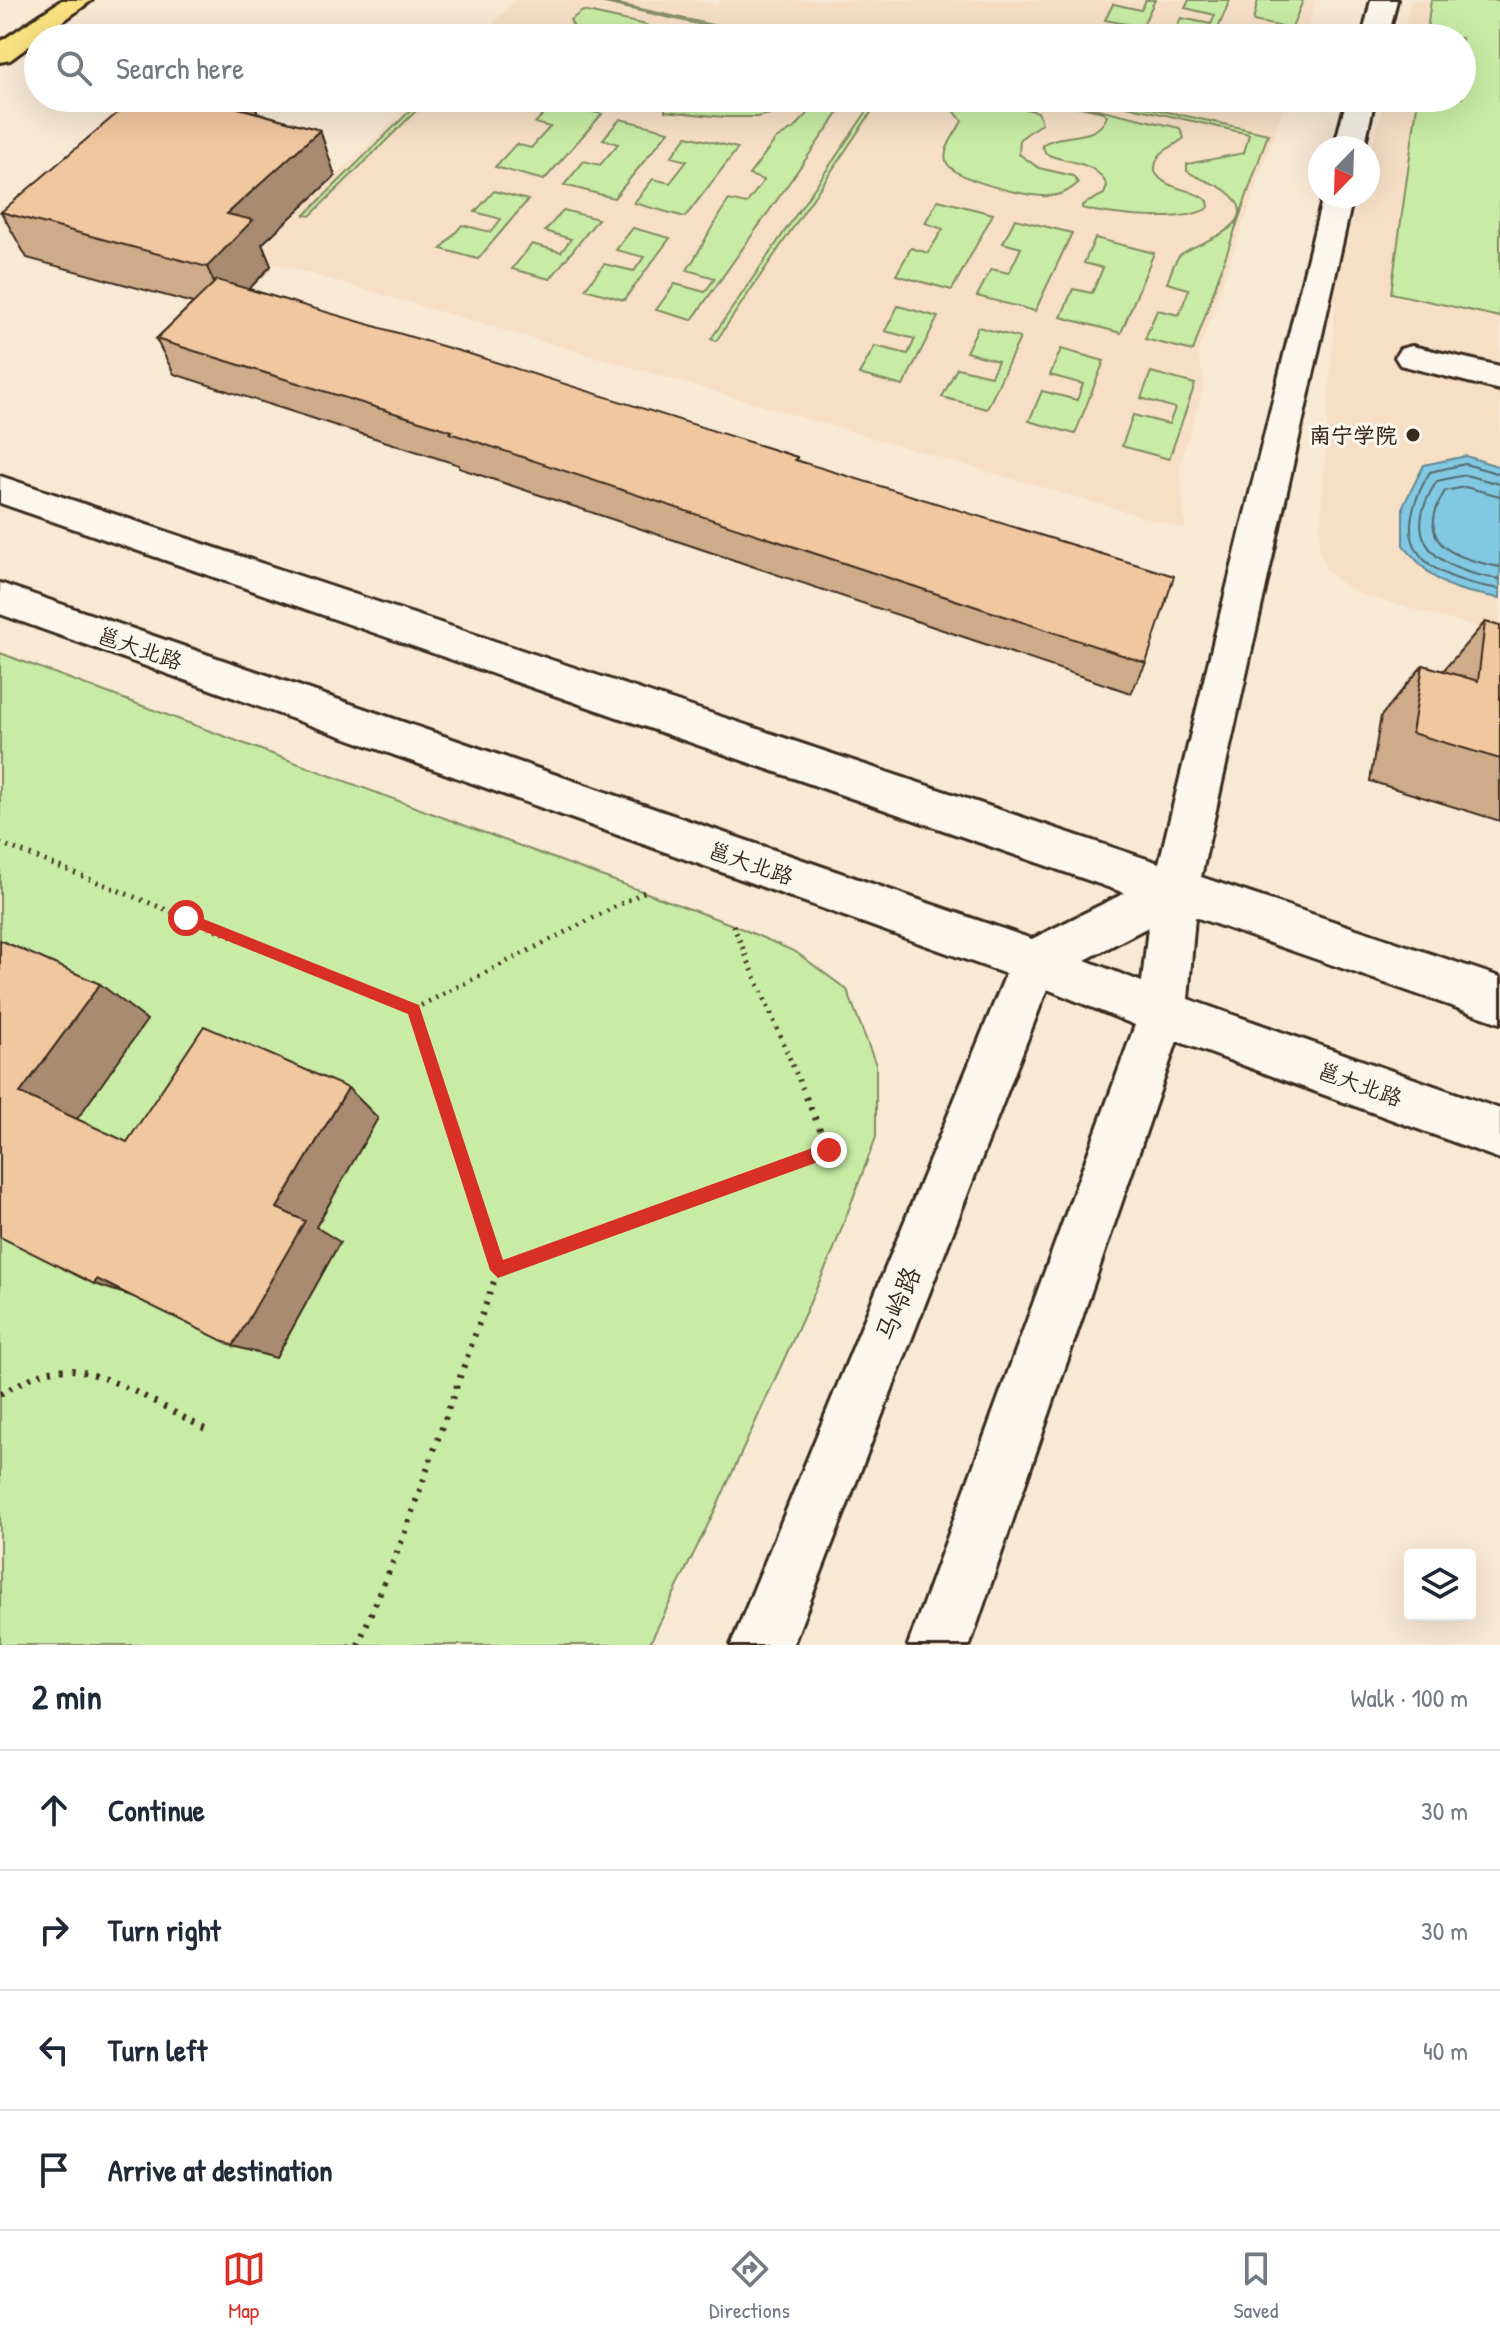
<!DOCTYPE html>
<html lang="en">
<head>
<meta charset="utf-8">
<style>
	:root { --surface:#fff; --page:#f6f6f7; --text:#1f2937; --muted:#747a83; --line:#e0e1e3; --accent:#d93025 }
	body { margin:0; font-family:"Patrick Hand","LXGW WenKai TC",sans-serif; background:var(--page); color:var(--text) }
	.controls { position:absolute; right:24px; bottom:24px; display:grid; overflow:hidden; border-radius:8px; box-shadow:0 8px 32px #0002 }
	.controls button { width:72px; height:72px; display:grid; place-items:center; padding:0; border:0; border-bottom:2px solid var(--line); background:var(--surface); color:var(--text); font:40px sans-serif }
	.compass { position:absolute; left:1308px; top:136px; width:72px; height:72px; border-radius:50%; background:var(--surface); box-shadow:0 8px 32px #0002; rotate:203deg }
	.stop { position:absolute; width:24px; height:24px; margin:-18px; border:6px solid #d93025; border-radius:50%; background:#fff }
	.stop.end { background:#d93025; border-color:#fff; box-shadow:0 2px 8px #0008 }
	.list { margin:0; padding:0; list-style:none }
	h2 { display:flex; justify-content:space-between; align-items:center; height:104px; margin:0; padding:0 32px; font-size:34px }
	h2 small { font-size:26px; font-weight:400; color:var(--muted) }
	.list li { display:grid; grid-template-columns:52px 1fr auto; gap:24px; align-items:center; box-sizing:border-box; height:120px; padding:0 32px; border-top:2px solid var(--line) }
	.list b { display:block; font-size:30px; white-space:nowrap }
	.list em { font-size:26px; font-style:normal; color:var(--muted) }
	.icon { flex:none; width:44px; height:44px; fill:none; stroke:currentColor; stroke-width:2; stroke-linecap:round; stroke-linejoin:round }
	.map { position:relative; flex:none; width:1500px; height:1645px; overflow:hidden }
	.search { position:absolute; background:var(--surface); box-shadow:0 8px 32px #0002; left:24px; right:24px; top:24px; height:88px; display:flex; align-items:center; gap:20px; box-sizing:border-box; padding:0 28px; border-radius:44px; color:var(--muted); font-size:30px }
	.sheet { height:584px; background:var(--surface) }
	nav { display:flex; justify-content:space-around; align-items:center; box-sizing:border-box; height:112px; border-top:2px solid var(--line); background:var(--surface); font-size:22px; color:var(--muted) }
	nav a { display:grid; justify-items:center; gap:4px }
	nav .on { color:var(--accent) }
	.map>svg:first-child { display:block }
</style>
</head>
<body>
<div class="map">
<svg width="1500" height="1645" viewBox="0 0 1500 1645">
	<rect width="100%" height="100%" fill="#f8e9d5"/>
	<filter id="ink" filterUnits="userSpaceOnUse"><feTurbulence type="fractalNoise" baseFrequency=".0125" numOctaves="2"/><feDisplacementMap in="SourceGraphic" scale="16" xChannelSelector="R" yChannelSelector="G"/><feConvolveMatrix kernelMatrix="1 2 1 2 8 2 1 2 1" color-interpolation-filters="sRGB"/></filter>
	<g filter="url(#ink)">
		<g fill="#f6dfc5">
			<polygon points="516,0 691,0 716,5 721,0 1316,0 1305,38 477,38"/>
			<polygon points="1411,0 1500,0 1500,634 1363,595 1339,582 1326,569 1319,549 1336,284 1359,196 1368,196 1368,162 1385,98 1462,98 1462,38 1401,38"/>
			<polygon points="416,98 1287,98 1198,354 1205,384 1180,463 1185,529 253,257"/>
		</g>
		<g fill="#c8eca5" stroke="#828b62" stroke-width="2">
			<polygon points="591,0 600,0 771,38 708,38 713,31 711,27"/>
			<polygon points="1146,0 1155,0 1142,27 1105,20 1113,4 1141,10"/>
			<polygon points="1189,0 1230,0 1214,38 1174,34 1181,18 1211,24 1215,15 1185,8"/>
			<polygon points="1258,0 1303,0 1288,38 1247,38 1250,31 1280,37 1283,27 1253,21"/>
			<polygon points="1431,0 1500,0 1500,317 1391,293 1418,98 1462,98 1462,38 1426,38"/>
			<polygon points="583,11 646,25 653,30 649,38 575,38 578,35 570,20"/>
			<polygon points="423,98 429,98 310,216 305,215"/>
			<polygon points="689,98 775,98 784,104 778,112 757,117 724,117 665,111 665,107"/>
			<path d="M809,98H849L692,320L656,310L675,284L705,292L715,278L687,270C703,247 712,223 729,200L746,204L764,180L749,175L776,139L796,127L812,108Z"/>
			<polygon points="876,98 881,98 716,341 711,339"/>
			<path d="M953,98H981L1038,112L1042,123L1020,139L1019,154L1039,168L1073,176L1078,183C1071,190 1061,195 1050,196C1030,198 952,180 946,161C942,149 957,132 962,121L949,104Z"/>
			<path d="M1039,98H1051L1180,128L1184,138C1170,150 1154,150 1155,172C1166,191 1192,187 1208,201L1209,207C1188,224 1109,216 1082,208V205L1104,194L1107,186C1096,160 1069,164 1046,154L1042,145C1063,131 1097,143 1107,116L1103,112Z"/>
			<path d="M1092,98H1105L1268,134L1193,351L1145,339L1157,310L1179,315L1189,289L1167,283C1171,274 1173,262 1180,255C1194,242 1271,226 1226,191C1215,182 1199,180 1187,171V164L1244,153L1249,134Z"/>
			<polygon points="554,103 602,114 544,180 495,167 516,144 531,148 550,127 535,123"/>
			<polygon points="620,119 669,131 614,198 564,185 584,161 600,165 618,144 603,139"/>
			<polygon points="687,136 738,148 685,217 634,203 653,179 670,183 687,161 671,157"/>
			<polygon points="494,191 528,200 478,259 441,249 462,225 491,232 501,219 475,212"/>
			<polygon points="938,200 993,214 952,290 896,275 911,248 928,253 943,229 925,223"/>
			<polygon points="563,210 598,219 550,279 512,269 532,244 561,252 571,239 545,231"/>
			<polygon points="1015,219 1072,233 1035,311 977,296 991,269 1009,273 1021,248 1003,243"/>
			<polygon points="633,228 670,238 624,300 585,289 604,264 634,271 644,257 616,250"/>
			<polygon points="1095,238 1154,253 1121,333 1061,317 1073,289 1092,293 1103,268 1084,263"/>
			<polygon points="898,306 938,317 903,386 859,374 875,346 908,354 915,339 885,331"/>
			<polygon points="978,327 1020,338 987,409 942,397 957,368 991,376 998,361 966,352"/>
			<polygon points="1061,349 1104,361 1075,434 1029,421 1042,391 1077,400 1083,384 1050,375"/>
			<polygon points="1151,372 1195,384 1169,459 1122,446 1133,415 1169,424 1175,408 1141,398"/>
			<polygon points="0,653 733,925 796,952 847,990 876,1065 876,1137 832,1254 718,1504 649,1645 0,1645"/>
		</g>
		<path fill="#81c8e2" stroke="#658994" stroke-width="2" d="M1466,456L1500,467V598C1447,589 1438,586 1403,545V506L1424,465Z"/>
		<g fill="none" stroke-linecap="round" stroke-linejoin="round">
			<g stroke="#57696c" stroke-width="2">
				<path d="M1500,474L1465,464L1430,472C1384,548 1426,578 1500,589"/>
				<path d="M1500,484L1465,475L1437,481C1396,543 1441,571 1500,579"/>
				<path d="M1500,496L1465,487L1445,491C1413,544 1453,558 1500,567"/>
			</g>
			<defs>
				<g id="minor">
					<polygon points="1371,0 1397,0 1388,38 1362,38"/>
					<polygon points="1347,98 1375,98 1364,148 1334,148"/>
					<path d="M1323,196H1353L1201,877L1500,977V1023L1195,917L1188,999L1500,1109V1159L1177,1041L970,1645H908L1135,1025L1047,989L793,1645H731L1006,974L0,614V583L1032,939L1125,893L0,503V476L1159,863ZM1148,927L1142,982L1085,960Z"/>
					<polygon points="1412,346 1500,366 1500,390 1400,365 1395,357 1400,349"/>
				</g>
				<polygon id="major" points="62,0 92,0 10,60 0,62 0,42"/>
			</defs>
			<use href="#minor" stroke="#3b2a1e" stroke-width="6"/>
			<use href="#major" stroke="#3b2a1e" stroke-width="6"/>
			<g stroke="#3b2a1e" stroke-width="5" stroke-dasharray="2 6" stroke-linecap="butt">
				<polyline points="0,843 414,1009 441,1092"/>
				<polyline points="733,925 804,1092"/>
				<polyline points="414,1009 644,892"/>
			</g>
			<g stroke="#3b2a1e" stroke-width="6" stroke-dasharray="3 8" stroke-linecap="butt">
				<polyline points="498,1270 829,1150 803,1090"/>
				<path d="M0,1394C18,1385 37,1372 57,1370C96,1364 172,1412 207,1430"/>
				<polyline points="358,1645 401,1543 498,1270 440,1090"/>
			</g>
			<use href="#minor" fill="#fbf7ec" fill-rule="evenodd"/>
			<use href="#major" fill="#f8e281" fill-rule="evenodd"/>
		</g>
		<g fill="#ceab89" stroke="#3b2a1e" stroke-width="2">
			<polygon points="258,113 320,130 335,176 262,244 271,266 249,289 797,457 797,460 1146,663 1131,693 459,468 459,465 174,374 156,339 193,303 27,258 1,212"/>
			<polygon points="1485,622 1500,626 1500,821 1370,781 1381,716 1423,665 1443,671"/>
		</g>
		<g fill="#a88b6f" stroke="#3b2a1e" stroke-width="2">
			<polygon points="225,98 252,98 262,124 220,103"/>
			<polygon points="320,130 335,176 262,244 271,266 227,312 207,267 227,214"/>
			<polygon points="100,984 147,1020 75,1122 20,1093"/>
			<polygon points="348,1088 378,1118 316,1227 340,1242 276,1358 233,1346 277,1208"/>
			<polygon points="97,1279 147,1301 94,1284"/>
		</g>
		<g fill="#f0c79f" stroke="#3b2a1e" stroke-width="2">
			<polygon points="135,98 225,98 220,103 320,130 227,214 253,220 207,267 1,212"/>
			<polygon points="217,280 473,355 797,457 795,460 1174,576 1146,663 450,433 452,431 156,339"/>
			<polygon points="1485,622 1500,626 1500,759 1412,733 1423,665 1478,681"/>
			<polygon points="0,940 100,984 20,1093 127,1142 204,1026 348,1088 277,1208 305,1221 233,1346 97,1279 94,1284 0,1237"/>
		</g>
	</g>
	<polygon fill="#d93025" points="186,912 419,1005 503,1260 829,1142 837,1150 829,1158 498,1278 490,1270 408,1014 181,922 181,913"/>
	<circle fill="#3b2a1e" stroke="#fbf7ec" stroke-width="3" cx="1413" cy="435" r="8"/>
	<g text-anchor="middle" stroke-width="6" stroke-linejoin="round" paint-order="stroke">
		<g font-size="22" font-weight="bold" fill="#3b2a1e" stroke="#fbf7ec" text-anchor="end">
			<text x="1397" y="443">南宁学院</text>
		</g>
		<g font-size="22" fill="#3b2a1e" stroke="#fbf7ec">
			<text transform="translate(140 648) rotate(19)" y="8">邕大北路</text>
			<text transform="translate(751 863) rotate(19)" y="8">邕大北路</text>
			<text transform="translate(1360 1084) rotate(20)" y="8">邕大北路</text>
		</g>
		<g font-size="26" fill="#3b2a1e" stroke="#fbf7ec">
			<text transform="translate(898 1304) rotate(-68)" y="9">马岭路</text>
		</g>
	</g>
</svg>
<div class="controls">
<button><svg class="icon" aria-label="layers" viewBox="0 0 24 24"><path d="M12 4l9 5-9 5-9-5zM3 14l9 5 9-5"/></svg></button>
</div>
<svg class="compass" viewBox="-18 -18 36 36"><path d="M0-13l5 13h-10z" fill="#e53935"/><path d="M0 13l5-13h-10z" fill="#747a83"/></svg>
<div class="stop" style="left:186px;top:918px"></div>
<div class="stop end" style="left:829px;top:1150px"></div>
<div class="search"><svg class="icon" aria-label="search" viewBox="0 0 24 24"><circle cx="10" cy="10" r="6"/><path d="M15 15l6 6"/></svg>Search here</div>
</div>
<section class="sheet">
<h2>2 min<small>Walk · 100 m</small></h2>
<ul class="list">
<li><svg class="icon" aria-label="ahead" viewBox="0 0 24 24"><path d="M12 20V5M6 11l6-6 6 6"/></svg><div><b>Continue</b></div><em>30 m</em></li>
<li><svg class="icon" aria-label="right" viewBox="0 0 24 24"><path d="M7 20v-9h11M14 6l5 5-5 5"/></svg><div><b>Turn right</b></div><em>30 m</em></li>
<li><svg class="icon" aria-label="left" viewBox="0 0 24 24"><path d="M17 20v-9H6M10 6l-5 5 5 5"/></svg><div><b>Turn left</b></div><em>40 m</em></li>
<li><svg class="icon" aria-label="arrive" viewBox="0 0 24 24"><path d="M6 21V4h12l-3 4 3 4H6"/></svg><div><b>Arrive at destination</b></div></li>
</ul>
</section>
<nav>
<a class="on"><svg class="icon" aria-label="map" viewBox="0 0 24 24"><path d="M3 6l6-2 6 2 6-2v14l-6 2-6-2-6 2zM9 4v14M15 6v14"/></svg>Map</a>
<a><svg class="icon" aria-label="directions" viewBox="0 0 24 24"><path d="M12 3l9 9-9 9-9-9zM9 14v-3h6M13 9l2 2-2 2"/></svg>Directions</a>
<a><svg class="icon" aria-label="saved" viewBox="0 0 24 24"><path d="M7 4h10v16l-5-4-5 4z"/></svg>Saved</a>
</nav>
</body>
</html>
